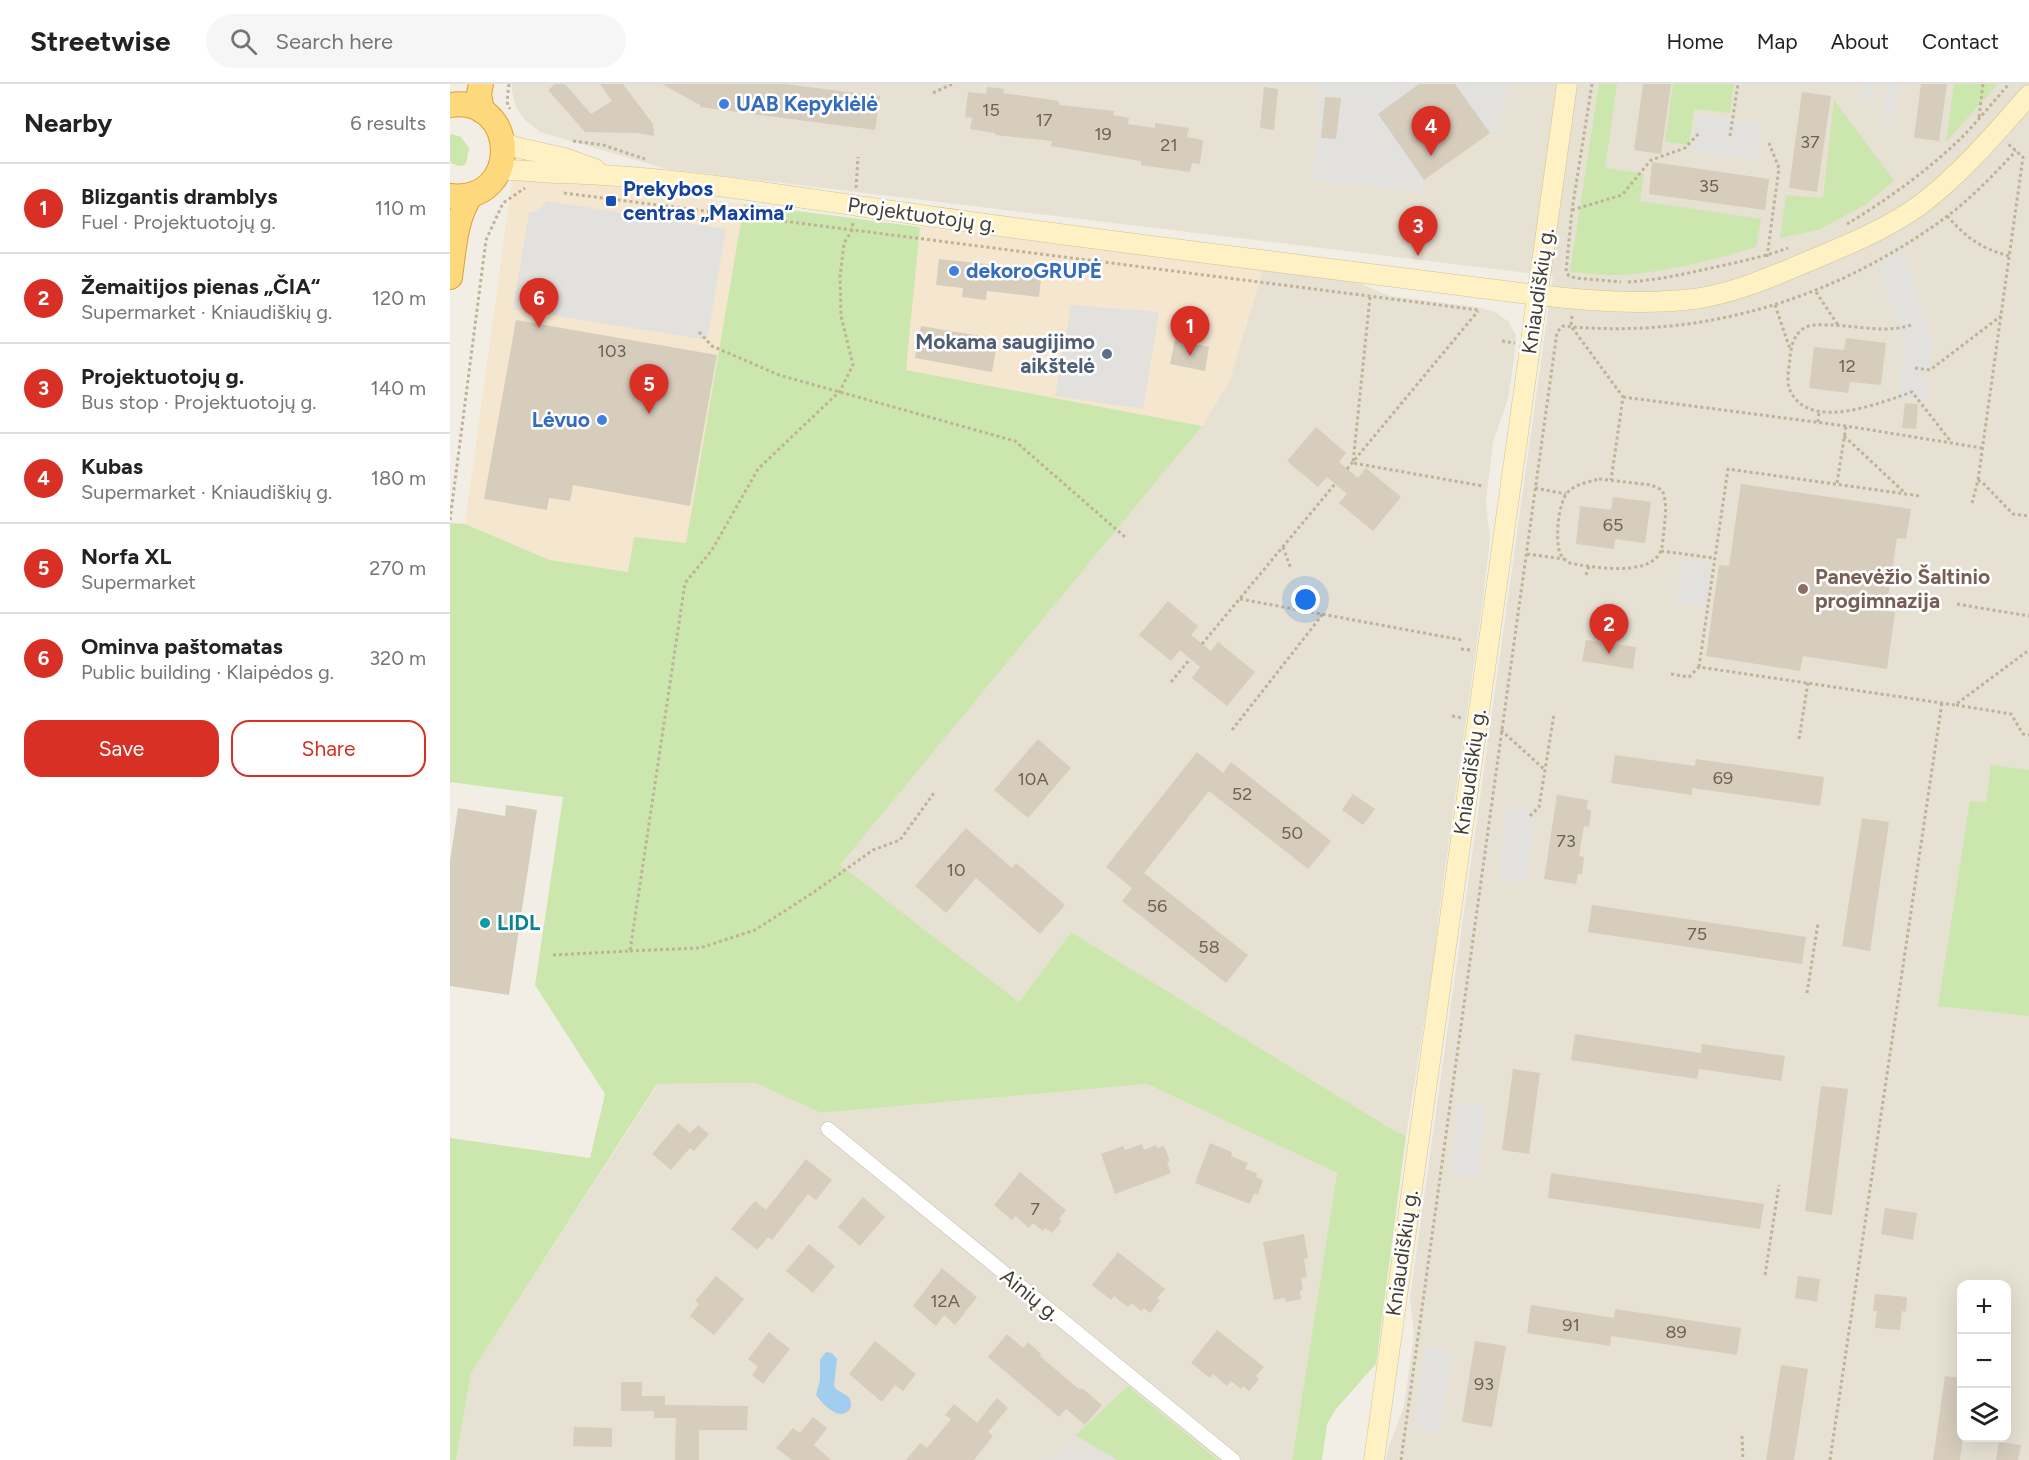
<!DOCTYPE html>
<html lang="en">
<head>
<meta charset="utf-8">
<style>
	:root { --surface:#fff; --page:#f6f6f6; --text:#222; --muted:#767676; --line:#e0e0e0; --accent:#d93025 }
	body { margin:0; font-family:Figtree,sans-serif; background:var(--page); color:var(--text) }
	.controls { position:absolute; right:18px; bottom:18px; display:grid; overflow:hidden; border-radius:12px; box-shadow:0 6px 24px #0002 }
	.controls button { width:54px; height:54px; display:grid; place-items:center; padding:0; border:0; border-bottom:2px solid var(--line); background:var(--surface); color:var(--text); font:30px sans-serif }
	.you { position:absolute; left:856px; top:516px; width:21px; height:21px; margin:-15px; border:4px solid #fff; border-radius:50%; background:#1a73e8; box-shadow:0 0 0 9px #1a73e833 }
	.badge { display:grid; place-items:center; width:39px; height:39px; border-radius:50%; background:var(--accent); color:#fff; font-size:20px; font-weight:700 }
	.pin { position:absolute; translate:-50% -50px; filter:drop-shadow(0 2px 3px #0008) }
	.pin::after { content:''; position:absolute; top:32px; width:21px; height:18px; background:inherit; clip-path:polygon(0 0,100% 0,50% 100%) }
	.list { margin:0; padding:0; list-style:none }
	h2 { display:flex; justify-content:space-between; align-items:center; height:78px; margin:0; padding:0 24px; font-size:26px }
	h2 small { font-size:20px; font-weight:400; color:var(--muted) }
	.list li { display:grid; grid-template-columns:39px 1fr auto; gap:18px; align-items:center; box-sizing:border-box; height:90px; padding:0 24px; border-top:2px solid var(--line) }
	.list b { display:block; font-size:22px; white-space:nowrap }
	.list p { margin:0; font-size:20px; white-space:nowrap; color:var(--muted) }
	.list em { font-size:20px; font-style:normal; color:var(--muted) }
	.actions { display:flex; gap:12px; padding:18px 24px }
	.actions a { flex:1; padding:14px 0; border:2px solid var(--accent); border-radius:18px; text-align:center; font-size:21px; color:var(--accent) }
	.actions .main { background:var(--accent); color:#fff }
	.icon { flex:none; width:33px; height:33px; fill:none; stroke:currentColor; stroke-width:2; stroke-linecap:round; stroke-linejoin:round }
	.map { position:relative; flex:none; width:1579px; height:1376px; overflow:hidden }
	header { display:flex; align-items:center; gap:36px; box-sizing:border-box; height:84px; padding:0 30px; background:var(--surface); border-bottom:2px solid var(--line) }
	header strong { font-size:28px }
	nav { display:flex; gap:33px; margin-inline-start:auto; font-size:21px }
	.search { width:420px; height:54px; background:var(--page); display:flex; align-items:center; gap:15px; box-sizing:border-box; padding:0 21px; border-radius:33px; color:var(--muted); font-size:22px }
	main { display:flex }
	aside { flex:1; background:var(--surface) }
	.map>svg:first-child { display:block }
</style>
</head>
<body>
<header>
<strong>Streetwise</strong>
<div class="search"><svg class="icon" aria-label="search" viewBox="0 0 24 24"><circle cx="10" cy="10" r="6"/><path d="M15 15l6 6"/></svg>Search here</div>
<nav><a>Home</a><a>Map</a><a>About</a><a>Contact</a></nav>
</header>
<main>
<aside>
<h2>Nearby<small>6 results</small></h2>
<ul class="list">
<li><span class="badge">1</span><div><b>Blizgantis dramblys</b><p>Fuel · Projektuotojų g.</p></div><em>110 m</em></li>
<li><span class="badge">2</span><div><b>Žemaitijos pienas „ČIA“</b><p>Supermarket · Kniaudiškių g.</p></div><em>120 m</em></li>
<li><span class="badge">3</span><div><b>Projektuotojų g.</b><p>Bus stop · Projektuotojų g.</p></div><em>140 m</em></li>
<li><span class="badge">4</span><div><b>Kubas</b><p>Supermarket · Kniaudiškių g.</p></div><em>180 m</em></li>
<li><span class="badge">5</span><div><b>Norfa XL</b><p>Supermarket</p></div><em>270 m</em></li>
<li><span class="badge">6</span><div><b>Ominva paštomatas</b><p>Public building · Klaipėdos g.</p></div><em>320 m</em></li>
</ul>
<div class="actions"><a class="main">Save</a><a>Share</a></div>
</aside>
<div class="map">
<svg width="1579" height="1376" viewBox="0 0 1579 1376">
	<rect width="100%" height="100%" fill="#f2eee5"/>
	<g fill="#e6e1d3" fill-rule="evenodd">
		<path d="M62,0H1579V1376H936L938,1365L954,1322L964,1252L960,1214L1103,192L217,85L90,48L75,36L66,23L62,8ZM1512,1200H1556V1354H1512Z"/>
		<polygon points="813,185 907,198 940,212 1027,223 1045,228 1059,238 1066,252 1064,275 1058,315 1043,358 1036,418 1040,456 1031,529 990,821 983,882 956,1052 943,1046 621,848 569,918 389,781 752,342 779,298"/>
		<polygon points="305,999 371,1029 697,1000 887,1089 842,1376 768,1376 678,1302 625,1351 611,1363 587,1376 6,1376 21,1289 208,1000"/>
	</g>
	<g fill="#f5e6cf">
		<polygon points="63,89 294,120 236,459 178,488 100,476 15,440"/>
		<polygon points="470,143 813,185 779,298 752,342 455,286"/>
	</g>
	<polygon fill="#e4e0da" points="625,1351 667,1376 587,1376 611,1363"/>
	<g fill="#cce7ad">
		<path d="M1149,0H1167L1155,84L1194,90L1190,117L1311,135L1306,163C1263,176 1217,188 1171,191C1154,192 1137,189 1120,188Z"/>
		<polygon points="1223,0 1284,0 1280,29 1244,25 1239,61 1215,58"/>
		<polygon points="1504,0 1548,0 1496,58"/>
		<polygon points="1384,16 1444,97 1415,121 1368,146 1330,154 1336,111 1373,114"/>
		<path d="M2,50L11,53L19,64L16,80C9,84 5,81 0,78V51Z"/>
		<polygon points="294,120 470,143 456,286 752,342 390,781 569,918 621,848 943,1046 956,1052 926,1280 886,1325 877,1340 872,1376 842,1376 887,1089 697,1000 371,1029 305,999 207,1000 21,1289 6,1376 0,1376 0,1054 140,1074 155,1010 85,901 113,713 0,698 0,439 15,440 100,476 178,488 184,453 236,459"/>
		<polygon points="1541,681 1579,686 1579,932 1488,922 1520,717 1536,718"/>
		<polygon points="678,1302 768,1376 667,1376 625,1351"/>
	</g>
	<g fill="#e3e1dd">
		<polygon points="864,0 969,0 928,30 974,96 973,108 862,96 872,10"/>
		<polygon points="1005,0 1058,0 1050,50 1040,49"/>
		<polygon points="1414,0 1424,0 1421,18 1411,16"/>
		<polygon points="1438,0 1448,0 1442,38 1432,37"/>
		<polygon points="1247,31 1312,39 1308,76 1242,67"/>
		<polygon points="97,117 276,145 257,256 63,225 79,128 87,127"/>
		<polygon points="1453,166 1483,259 1475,318 1448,316 1454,264 1452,249 1427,181"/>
		<polygon points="621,221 709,228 693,325 605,312"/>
		<polygon points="1233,474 1262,478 1255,522 1226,518"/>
		<polygon points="1057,723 1085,727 1075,799 1048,796"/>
		<polygon points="1008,1018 1035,1021 1028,1093 1001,1090"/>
		<polygon points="975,1263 1003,1267 990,1348 965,1343"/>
	</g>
	<path fill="#a1cdef" d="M376,1268L382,1269L387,1275L384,1301L386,1305C394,1311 402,1311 401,1323C392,1340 374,1322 366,1311L370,1296V1276Z"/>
	<g fill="#d7cdbd">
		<polygon points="105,0 115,0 141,30 162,17 150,0 173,0 203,40 204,52 187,49 135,48 98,6"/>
		<polygon points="212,0 334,0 430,12 425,46 250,23 250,21"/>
		<polygon points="969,0 1005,0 1040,49 974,96 928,30"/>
		<polygon points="1193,0 1221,0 1211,70 1184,66"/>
		<polygon points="1471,0 1497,0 1489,57 1464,54"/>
		<polygon points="537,3 554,5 553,9 609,17 609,21 664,27 663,31 679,34 678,40 705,44 705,39 739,44 737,53 753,56 750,80 742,79 740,88 691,81 691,77 601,62 602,57 545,51 545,49 520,45 522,34 515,33 518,8 536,10"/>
		<polygon points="814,3 828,5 824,46 810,44"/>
		<polygon points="1352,8 1381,12 1367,108 1339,104"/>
		<polygon points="875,13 891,14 886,55 871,54"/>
		<polygon points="1202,78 1319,95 1315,126 1199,110"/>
		<polygon points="489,175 592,186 589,213 537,207 536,216 512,213 513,204 486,201"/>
		<polygon points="66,236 267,271 240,422 123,401 120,417 99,414 97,426 34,415"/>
		<polygon points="471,242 548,255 542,288 465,274"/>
		<polygon points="1396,254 1436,259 1431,301 1400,298 1398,309 1359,304 1364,263 1394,266"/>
		<polygon points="725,256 759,263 755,287 720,280"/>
		<polygon points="1455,319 1468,320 1466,345 1452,344"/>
		<polygon points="866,343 896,369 889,378 908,394 916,384 951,413 923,447 889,419 897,410 877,393 868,403 837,377"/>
		<polygon points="1291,400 1461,425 1456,455 1447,454 1436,527 1445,528 1437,585 1353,572 1350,587 1256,572 1269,481 1279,482"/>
		<polygon points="1163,413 1201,418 1195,459 1165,455 1164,465 1126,460 1130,422 1161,426"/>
		<polygon points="718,517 748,542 741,551 761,567 768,558 805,588 777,622 742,594 750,583 730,566 721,577 689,551"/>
		<polygon points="1136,556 1186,563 1183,585 1132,577"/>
		<polygon points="588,655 621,684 578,734 544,706"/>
		<polygon points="747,668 773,689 781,678 881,757 858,785 759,707 694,789 798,871 776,899 672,817 682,804 656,783"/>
		<polygon points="1165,671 1245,682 1246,675 1374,693 1370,722 1242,704 1242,711 1161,699"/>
		<polygon points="903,710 925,725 913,741 892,726"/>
		<polygon points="1107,711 1138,716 1137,725 1141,726 1139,743 1134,742 1129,772 1134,773 1132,790 1128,790 1126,800 1094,795"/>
		<polygon points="56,721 87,726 59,911 0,902 0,777 8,724 55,732"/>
		<polygon points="1412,734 1439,738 1420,867 1392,862"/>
		<polygon points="516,744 562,784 566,779 615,821 590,850 526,794 496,829 465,802"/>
		<polygon points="1142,821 1356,853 1352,880 1138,848"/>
		<polygon points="1125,950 1251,969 1252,960 1335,972 1331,997 1249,985 1247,995 1121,976"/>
		<polygon points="1063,985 1090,989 1079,1070 1052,1066"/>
		<polygon points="1371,1002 1398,1005 1382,1131 1355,1127"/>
		<polygon points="228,1039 240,1049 248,1041 259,1050 244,1067 240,1064 221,1086 202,1070"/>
		<polygon points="760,1059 782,1068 781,1072 798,1079 795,1085 807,1089 806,1093 813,1096 808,1111 804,1109 800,1120 745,1099"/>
		<polygon points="692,1060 694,1066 706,1061 707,1064 714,1062 720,1077 717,1078 721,1089 665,1110 651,1070 673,1062 675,1066"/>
		<polygon points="356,1075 382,1096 366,1116 358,1110 322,1156 318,1153 307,1166 281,1145 305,1117 316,1126"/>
		<polygon points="570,1088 616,1126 609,1135 612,1137 602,1149 595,1144 593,1147 583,1139 579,1144 565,1132 562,1136 544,1121"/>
		<polygon points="1101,1089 1314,1120 1310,1145 1098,1114"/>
		<polygon points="413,1113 435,1133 410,1162 388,1143"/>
		<polygon points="1435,1124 1467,1129 1463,1156 1431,1150"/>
		<polygon points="854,1150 858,1174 854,1175 857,1193 851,1194 853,1206 850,1207 851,1215 836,1218 835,1214 824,1216 813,1158"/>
		<polygon points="359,1160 385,1182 363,1209 336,1187"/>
		<polygon points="668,1168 715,1205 707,1214 710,1216 700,1229 694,1224 691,1227 682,1219 678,1223 664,1212 661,1216 642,1201"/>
		<polygon points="492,1184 527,1213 505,1241 494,1231 486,1242 463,1222"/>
		<polygon points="266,1192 294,1215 264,1251 240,1232 249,1220 245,1217"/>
		<polygon points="1348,1192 1370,1195 1367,1218 1345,1214"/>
		<polygon points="1425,1210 1457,1213 1456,1228 1452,1227 1450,1246 1425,1244 1427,1227 1423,1227"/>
		<polygon points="1081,1221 1164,1234 1165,1225 1291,1244 1287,1271 1161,1252 1160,1262 1077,1249"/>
		<polygon points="767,1246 814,1283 806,1292 809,1295 799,1307 793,1302 791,1305 781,1297 777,1302 763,1290 760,1294 741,1279"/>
		<polygon points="319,1248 340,1265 313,1300 302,1291 308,1283 298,1275"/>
		<polygon points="557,1250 573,1264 578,1258 591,1270 590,1272 630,1306 632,1304 652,1321 635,1341 616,1325 609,1333 538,1273"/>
		<polygon points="425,1257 466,1290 453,1307 445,1301 432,1318 399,1290"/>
		<polygon points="1025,1257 1056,1262 1042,1343 1012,1338"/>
		<polygon points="1331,1281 1358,1285 1344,1376 1316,1376"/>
		<polygon points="1495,1292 1512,1294 1512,1353 1513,1353 1510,1376 1483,1376"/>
		<polygon points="171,1298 192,1298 192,1312 215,1312 215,1321 298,1322 297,1346 249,1346 249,1376 225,1376 226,1334 204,1334 204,1327 171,1327"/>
		<polygon points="547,1314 558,1324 538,1348 543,1352 524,1376 456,1376 470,1359 477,1364 501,1335 495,1331 504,1320 527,1339"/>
		<polygon points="363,1333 377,1344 364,1361 381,1376 342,1376 326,1364 343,1344 350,1349"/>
		<polygon points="124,1343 162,1344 162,1363 123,1362"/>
		<polygon points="1549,1358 1571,1361 1568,1376 1546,1376"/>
	</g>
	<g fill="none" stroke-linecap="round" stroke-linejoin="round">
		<defs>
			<polyline id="minor" points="378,1045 783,1376"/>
			<g id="secondary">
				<polyline points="53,58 65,63 114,74 145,85"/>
				<path d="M49,86C71,85 92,89 114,89C227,93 338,112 450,128C643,156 838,179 1031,204C1102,213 1174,223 1244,215C1281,210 1319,194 1352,180C1392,163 1434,147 1470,121C1511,90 1545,50 1579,11"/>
				<polyline points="924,1376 1117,0"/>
			</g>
			<g id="trunk">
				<polyline points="31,0 29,10 32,27"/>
				<path d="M0,21C69,11 72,120 0,112"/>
				<path d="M0,193C4,166 5,134 21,111"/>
			</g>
		</defs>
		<use href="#minor" stroke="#c1b9aa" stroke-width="15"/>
		<use href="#secondary" stroke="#d2c395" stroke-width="21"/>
		<use href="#trunk" stroke="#dca235" stroke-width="26"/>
		<g stroke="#bfb299" stroke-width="3" stroke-dasharray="3 3" stroke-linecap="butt">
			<polyline points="59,0 57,18 60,25"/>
			<polyline points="1142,0 1122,126 1116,188 1119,192 1126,194 1171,198"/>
			<polyline points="483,9 502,0"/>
			<polyline points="1529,33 1533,0"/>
			<polyline points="1280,52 1288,0"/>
			<polyline points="123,57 153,61 195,75"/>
			<polyline points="406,104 408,73"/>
			<polyline points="114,109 1028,226"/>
			<polyline points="1122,126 1172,111 1201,76 1235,64 1250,48"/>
			<path d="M1497,132C1517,154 1530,164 1559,172"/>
			<path d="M1397,140C1434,118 1474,89 1506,59C1525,41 1542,19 1559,0"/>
			<polyline points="1317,173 1329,84 1319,59"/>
			<path d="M1178,198C1211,196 1242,188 1275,181C1296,176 1317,172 1338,164"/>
			<polyline points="1366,208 1388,241"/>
			<polyline points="920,213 903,379 1033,402"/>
			<polyline points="1325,221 1340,265"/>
			<polyline points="1122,232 1121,242 1173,313 1161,396"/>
			<path d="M1461,241C1435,250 1405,241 1379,241C1371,241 1362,240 1356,243C1344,249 1341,262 1340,274C1339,286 1335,300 1342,310C1364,347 1432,318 1462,308L1502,359"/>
			<polyline points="249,248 262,262 329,291 565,357 675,453"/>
			<polyline points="1052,257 1065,259"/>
			<polyline points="1465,284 1480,286 1551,232"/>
			<polyline points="1173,313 1396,342 1532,364"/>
			<polyline points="1368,338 1369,327"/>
			<polyline points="1394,352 1454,408"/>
			<polyline points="897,385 1028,227"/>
			<path d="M1149,395L1201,401L1212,406C1218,420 1215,433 1214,447C1213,453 1213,461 1211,466C1202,494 1140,483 1120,479C1115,476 1112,474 1110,469C1105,456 1108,418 1118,408C1126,400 1139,398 1149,395Z"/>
			<polyline points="1528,396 1533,399 1563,430 1579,432"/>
			<polyline points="1387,399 1396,342"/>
			<polyline points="1085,404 1116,410"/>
			<polyline points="1522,419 1528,396 1573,73 1558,60"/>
			<polyline points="0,436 36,156 53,119 75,104"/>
			<polyline points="833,463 841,485"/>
			<polyline points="1211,467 1264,474"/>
			<polyline points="1077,470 1114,475"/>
			<polyline points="1136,491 1139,482"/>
			<polyline points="790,515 1012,556"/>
			<polyline points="1507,520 1579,532"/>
			<polyline points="752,560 885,400"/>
			<polyline points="1011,565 1021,566"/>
			<polyline points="1249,583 1278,385 1470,412"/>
			<polyline points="1221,590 1239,593 1249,583 1505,621 1579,566"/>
			<polyline points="721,598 740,575"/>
			<polyline points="1506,621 1561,630 1573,650 1579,651"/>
			<polyline points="1002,632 1012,634"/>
			<polyline points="782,646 873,530"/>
			<polyline points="1051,646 1095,686"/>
			<polyline points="1349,655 1358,598"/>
			<polyline points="1080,732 1089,723 1104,630"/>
			<polyline points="180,867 250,864 305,846 364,808 423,766 450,756 484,709"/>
			<polyline points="103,871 180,867 235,499 262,466 308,385 390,307 403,281 391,232 390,192 394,159 402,146 403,138"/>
			<polyline points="1357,909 1368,839"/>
			<polyline points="1315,1191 1329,1101"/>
			<polyline points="1292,1352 1293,1376"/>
			<path d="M951,1376L1107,248L1113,242C1252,256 1385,215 1496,133C1522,114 1544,90 1566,67"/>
			<polyline points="1380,1376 1492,618"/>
		</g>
		<use href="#minor" stroke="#fff" stroke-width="14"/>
		<use href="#secondary" stroke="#fef1c3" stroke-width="20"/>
		<use href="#trunk" stroke="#fdd87c" stroke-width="24"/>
	</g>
	<g fill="#3f7fe0" stroke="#fff" stroke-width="2">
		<circle cx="274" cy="20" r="6"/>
		<circle cx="504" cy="187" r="6"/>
		<circle cx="152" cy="336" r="6"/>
	</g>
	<rect fill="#1a4fb4" stroke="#fff" stroke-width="2" x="155" y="111" width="12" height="12" rx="3"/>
	<circle fill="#5c6f8a" stroke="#fff" stroke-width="2" cx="657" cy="270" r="6"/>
	<circle fill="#8d6e63" stroke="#fff" stroke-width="2" cx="1353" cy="505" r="6"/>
	<circle fill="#0f9aa8" stroke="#fff" stroke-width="2" cx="35" cy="839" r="6"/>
	<g text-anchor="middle" stroke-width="5" stroke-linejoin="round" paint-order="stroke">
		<g font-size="18" fill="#6a6256">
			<text x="541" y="32">15</text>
			<text x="594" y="42">17</text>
			<text x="653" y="56">19</text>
			<text x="1360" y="64">37</text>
			<text x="719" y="67">21</text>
			<text x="1259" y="108">35</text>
			<text x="162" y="273">103</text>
			<text x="1397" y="288">12</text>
			<text x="1163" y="447">65</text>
			<text x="1273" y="700">69</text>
			<text x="583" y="701">10A</text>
			<text x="792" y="716">52</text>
			<text x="842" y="755">50</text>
			<text x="1116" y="763">73</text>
			<text x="506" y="792">10</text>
			<text x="707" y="828">56</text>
			<text x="1247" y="856">75</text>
			<text x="759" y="869">58</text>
			<text x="585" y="1131">7</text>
			<text x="495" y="1223">12A</text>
			<text x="1121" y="1247">91</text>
			<text x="1226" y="1254">89</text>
			<text x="1034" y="1306">93</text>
		</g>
		<g font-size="21" font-weight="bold" fill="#366cbe" stroke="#fff" text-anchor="start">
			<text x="286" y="27">UAB Kepyklėlė</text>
			<text x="516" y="194">dekoroGRUPĖ</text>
			<text x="140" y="343" text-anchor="end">Lėvuo</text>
		</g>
		<g font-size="21" font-weight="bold" fill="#164399" stroke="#fff" text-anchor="start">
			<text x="173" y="112">Prekybos<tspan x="173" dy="24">centras „Maxima“</tspan></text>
		</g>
		<g font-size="21" fill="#453f34" stroke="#fff">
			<text transform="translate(472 131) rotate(8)" y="7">Projektuotojų g.</text>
			<text transform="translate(1088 207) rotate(-82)" y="7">Kniaudiškių g.</text>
			<text transform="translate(1020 688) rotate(-82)" y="7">Kniaudiškių g.</text>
			<text transform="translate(952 1169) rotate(-82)" y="7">Kniaudiškių g.</text>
			<text transform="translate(580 1211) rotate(39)" y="7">Ainių g.</text>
		</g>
		<g font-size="21" font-weight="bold" fill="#4e5e75" stroke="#fff" text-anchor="end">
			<text x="645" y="265">Mokama saugijimo<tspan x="645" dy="24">aikštelė</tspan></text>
		</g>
		<g font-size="21" font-weight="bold" fill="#785e54" stroke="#fff" text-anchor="start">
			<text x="1365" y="500">Panevėžio Šaltinio<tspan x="1365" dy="24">progimnazija</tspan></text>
		</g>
		<g font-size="21" font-weight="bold" fill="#0d838f" stroke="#fff" text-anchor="start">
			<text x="47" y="846">LIDL</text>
		</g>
	</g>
</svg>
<div class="controls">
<button>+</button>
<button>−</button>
<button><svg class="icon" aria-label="layers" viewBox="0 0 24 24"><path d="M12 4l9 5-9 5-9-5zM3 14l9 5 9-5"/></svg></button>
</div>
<div class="you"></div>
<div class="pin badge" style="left:740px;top:272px">1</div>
<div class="pin badge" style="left:1159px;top:570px">2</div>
<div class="pin badge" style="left:968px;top:172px">3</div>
<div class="pin badge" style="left:981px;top:72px">4</div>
<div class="pin badge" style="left:199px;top:330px">5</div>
<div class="pin badge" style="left:89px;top:244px">6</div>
</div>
</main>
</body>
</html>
